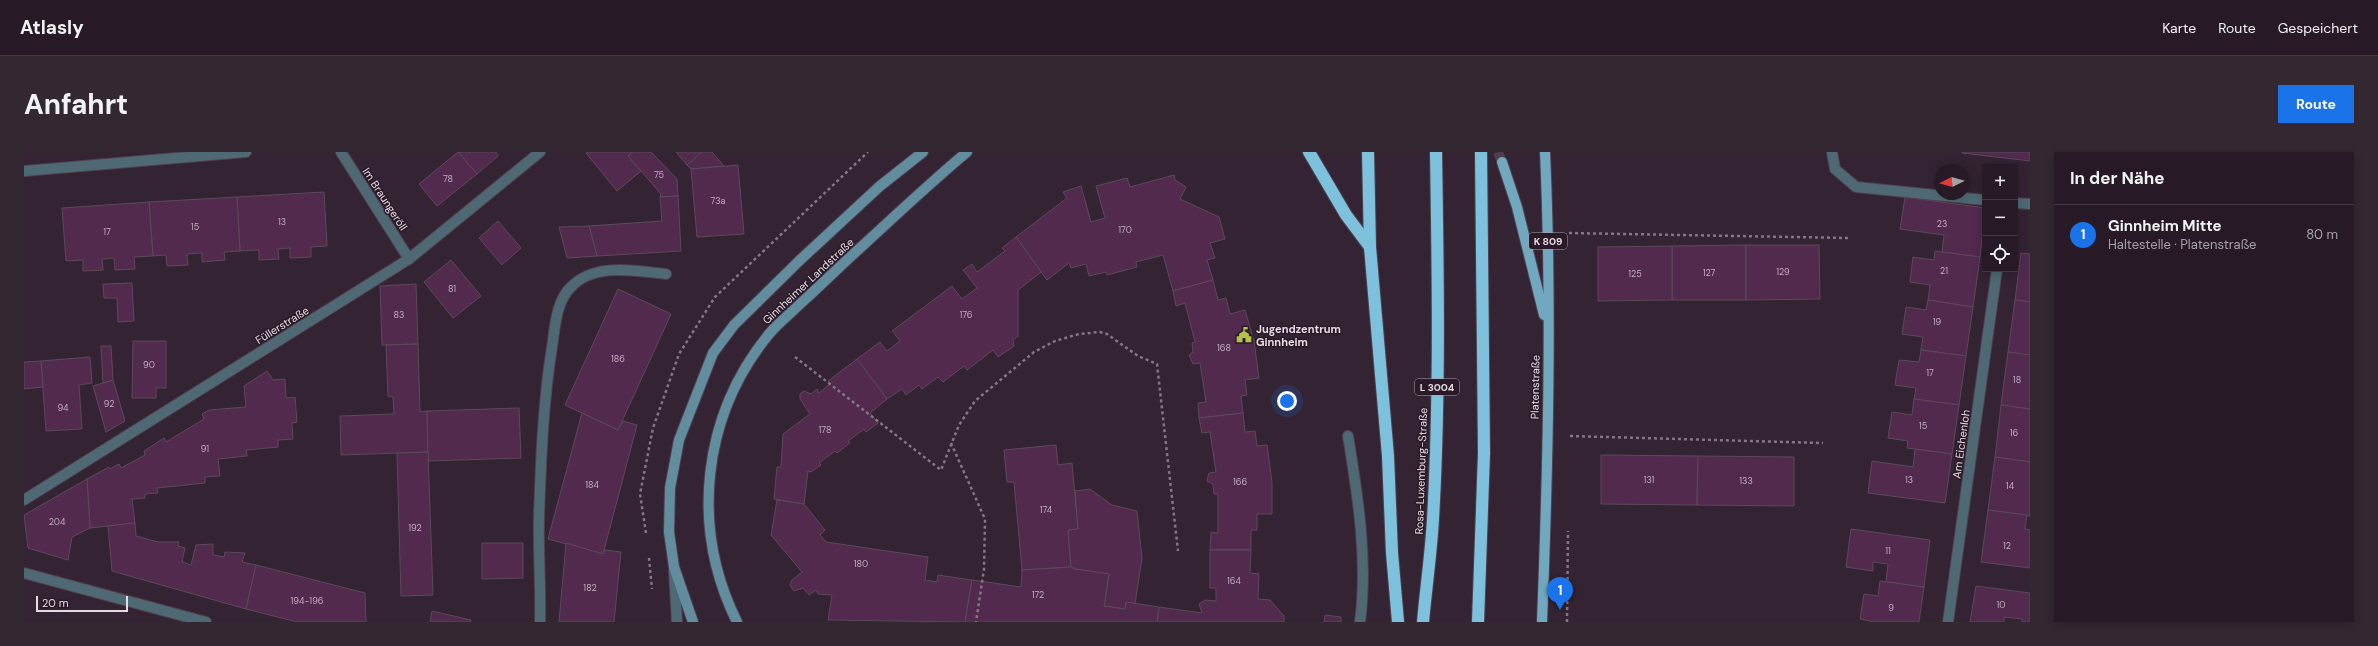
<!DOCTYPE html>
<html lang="de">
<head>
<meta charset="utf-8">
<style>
	:root { --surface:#271a26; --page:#332732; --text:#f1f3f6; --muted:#a4a1a7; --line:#433843; --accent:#1a73e8 }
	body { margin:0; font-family:"DM Sans",sans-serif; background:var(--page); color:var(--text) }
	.controls { position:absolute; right:12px; top:12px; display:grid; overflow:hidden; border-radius:0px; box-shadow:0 2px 10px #0003 }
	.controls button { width:36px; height:36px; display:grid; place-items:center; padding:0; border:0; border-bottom:1px solid var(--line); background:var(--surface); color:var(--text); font:20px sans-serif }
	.compass { position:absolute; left:1910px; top:12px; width:36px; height:36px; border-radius:50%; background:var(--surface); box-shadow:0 2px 10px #0003; rotate:265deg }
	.scale { position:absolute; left:12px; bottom:10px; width:92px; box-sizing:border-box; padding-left:4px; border:2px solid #e6dbe5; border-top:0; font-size:11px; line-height:14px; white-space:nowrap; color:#e6dbe5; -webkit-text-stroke:3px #2a1a28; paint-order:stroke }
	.you { position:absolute; left:1263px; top:249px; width:14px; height:14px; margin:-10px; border:3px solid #fff; border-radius:50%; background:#1a73e8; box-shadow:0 0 0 6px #1a73e833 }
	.badge { display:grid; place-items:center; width:26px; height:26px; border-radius:50%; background:var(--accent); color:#fff; font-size:13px; font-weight:700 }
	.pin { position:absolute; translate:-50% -33px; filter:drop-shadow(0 1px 2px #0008) }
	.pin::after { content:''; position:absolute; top:21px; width:14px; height:12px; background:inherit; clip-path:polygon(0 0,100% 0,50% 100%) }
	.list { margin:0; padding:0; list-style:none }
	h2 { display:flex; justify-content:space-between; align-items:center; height:52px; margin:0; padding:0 16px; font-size:17px }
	h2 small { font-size:13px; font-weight:400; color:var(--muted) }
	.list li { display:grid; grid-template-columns:26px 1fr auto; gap:12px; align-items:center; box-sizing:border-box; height:60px; padding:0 16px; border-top:1px solid var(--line) }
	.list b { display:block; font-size:15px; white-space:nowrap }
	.list p { margin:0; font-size:13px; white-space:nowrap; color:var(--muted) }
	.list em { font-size:13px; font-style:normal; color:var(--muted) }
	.icon { flex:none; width:22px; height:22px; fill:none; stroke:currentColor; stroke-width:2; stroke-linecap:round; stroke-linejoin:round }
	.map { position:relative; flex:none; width:2006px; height:470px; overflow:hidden; border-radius:0px }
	header { display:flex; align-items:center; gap:24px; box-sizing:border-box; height:56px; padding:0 20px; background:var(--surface); border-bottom:1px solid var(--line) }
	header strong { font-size:19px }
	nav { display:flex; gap:22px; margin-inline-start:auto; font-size:14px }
	.intro { display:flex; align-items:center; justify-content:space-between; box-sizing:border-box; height:96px; padding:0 24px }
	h1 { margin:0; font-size:28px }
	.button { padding:10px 18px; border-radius:0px; background:var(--accent); color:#fff; font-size:14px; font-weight:700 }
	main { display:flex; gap:24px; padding:0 24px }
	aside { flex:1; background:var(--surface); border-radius:0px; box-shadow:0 2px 10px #0003 }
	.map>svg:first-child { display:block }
</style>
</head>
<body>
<header>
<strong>Atlasly</strong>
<nav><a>Karte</a><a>Route</a><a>Gespeichert</a></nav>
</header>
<div class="intro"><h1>Anfahrt</h1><a class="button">Route</a></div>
<main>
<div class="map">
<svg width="2006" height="470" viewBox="0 0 2006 470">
	<rect width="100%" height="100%" fill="#342332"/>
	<g fill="#512a4e" stroke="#5c4a5a">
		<polygon points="434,0 472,0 474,4 453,22"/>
		<polygon points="434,0 453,22 413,54 395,32"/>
		<polygon points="564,0 609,0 604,4 617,19 593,39 562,1"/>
		<polygon points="609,0 627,0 653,27 654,44 636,45 637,42 604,4"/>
		<polygon points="652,0 678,0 663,13"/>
		<polygon points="678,0 688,0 700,14 667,17 663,13"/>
		<polygon points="1938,0 2006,0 2006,9 1938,1"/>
		<polygon points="714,13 720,82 673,85 667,17"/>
		<polygon points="1150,23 1151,28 1162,35 1156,47 1195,65 1201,87 1186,91 1191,106 1183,108 1189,128 1149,139 1139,103 1112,110 1113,115 1083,123 1082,120 1065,124 1062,112 1047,116 1045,111 1023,128 992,85 1043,46 1039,40 1057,34 1067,70 1081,66 1072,34 1103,26 1106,35"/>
		<polygon points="300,40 303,94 287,95 287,105 266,106 266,96 254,97 255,107 235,108 235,98 216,99 213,45"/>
		<polygon points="654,44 657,99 573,104 565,74 638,69 636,45"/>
		<polygon points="213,45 216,99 200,100 201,108 178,110 178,101 163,102 164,113 143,114 142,103 129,104 125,50"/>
		<polygon points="1881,45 1961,56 1956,105 1918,100 1920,83 1876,77"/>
		<polygon points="125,50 129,104 110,105 111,117 91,118 90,106 78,107 79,118 59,119 59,108 42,109 38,56"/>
		<polygon points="474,69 497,96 478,113 455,86"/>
		<polygon points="565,74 573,104 543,106 535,75"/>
		<polygon points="992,85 1017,120 994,138 994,184 989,188 990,194 974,205 969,198 943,218 940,214 919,230 914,225 898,237 895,233 882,243 878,237 863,247 833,207 856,190 863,199 876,189 868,179 928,134 938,147 953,136 939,118 948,112 953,120 981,99 978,96"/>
		<polygon points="1722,93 1722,148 1648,148 1648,94"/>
		<polygon points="1722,93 1795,93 1796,147 1722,148"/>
		<polygon points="1648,94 1648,148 1574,149 1574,95"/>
		<polygon points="1911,99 1956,105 1949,155 1904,148 1906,133 1886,130 1889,105 1910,108"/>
		<polygon points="1997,101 2006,102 2006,150 1991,148"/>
		<polygon points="427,108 457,144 429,166 400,130"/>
		<polygon points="1189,128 1194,148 1202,146 1206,162 1221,158 1230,189 1235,226 1221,228 1223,243 1217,244 1219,261 1175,266 1174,251 1182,250 1176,211 1169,212 1165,203 1169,200 1168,191 1171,190 1161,151 1152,154 1149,139"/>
		<polygon points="108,131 110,169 94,170 93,146 80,146 79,132"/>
		<polygon points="392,132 394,192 358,193 356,134"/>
		<polygon points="594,137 647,162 594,278 541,253"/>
		<polygon points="1904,148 1949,155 1942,204 1897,198 1899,185 1878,182 1882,155 1902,158"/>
		<polygon points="1991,148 2006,150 2006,203 1984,200"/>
		<polygon points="109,189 142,189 142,236 132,236 132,246 108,246"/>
		<polygon points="394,192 396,260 403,259 404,300 317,303 316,264 370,262 369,245 364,244 362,193"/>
		<polygon points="77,194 87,194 89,228 79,231"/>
		<polygon points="1897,198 1942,204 1935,253 1890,247 1892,236 1871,233 1875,208 1895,210"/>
		<polygon points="1984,200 2006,203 2006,257 1977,253"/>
		<polygon points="66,205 68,231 55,233 58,277 22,279 17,209"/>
		<polygon points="833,207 863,247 846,261 854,271 842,280 840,277 824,289 826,291 813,301 811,299 795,311 797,313 787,320 784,319 780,352 750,347 753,315 757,315 759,282 786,262 776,247 776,242 780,239 787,242 793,237 795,241 806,232 804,229"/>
		<polygon points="17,209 19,235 0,237 0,210"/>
		<polygon points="243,219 249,228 261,227 262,246 271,245 273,270 268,271 269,287 254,288 254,295 222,298 223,304 194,307 196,324 181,325 181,331 133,336 134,341 121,342 121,346 108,347 111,371 66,376 63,327 85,315 86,317 95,312 97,316 121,303 120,299 140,286 142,290 180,267 178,262 185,258 222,255 220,234"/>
		<polygon points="89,228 101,269 82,280 69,234"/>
		<polygon points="1890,247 1935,253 1928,302 1883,296 1884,289 1864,286 1868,260 1888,263"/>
		<polygon points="1977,253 2006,257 2006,310 1971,305"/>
		<polygon points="495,256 497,306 404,309 403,259"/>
		<polygon points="558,261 594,278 599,269 613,273 579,402 524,387"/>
		<polygon points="1219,261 1221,280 1231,279 1233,294 1243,293 1248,330 1248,362 1233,362 1233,378 1227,378 1227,398 1186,398 1187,380 1194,381 1194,342 1190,342 1189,332 1183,329 1185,321 1192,320 1186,280 1178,281 1175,266"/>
		<polygon points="1032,293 1034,313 1048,311 1054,377 1044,378 1047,415 998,418 990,330 983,330 980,298"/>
		<polygon points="1891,297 1928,302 1921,351 1844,341 1848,309 1889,315"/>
		<polygon points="404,300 409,443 377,444 373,301"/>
		<polygon points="1577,303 1674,304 1673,353 1577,352"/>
		<polygon points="1674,304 1770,305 1770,354 1673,353"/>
		<polygon points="1971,305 2006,310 2006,364 1964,358"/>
		<polygon points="63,327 66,376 48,385 44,408 4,396 0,363"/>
		<polygon points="1066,337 1088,353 1113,359 1118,406 1111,452 1102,450 1101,457 1080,454 1085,422 1051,417 1047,415 1044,378 1054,377 1051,339"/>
		<polygon points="753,348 780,352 801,378 796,383 802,390 904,405 901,428 913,430 914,423 948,428 941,470 804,468 808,443 794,442 792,438 785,443 779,436 770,439 766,433 768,428 778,420 747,383"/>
		<polygon points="1964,358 2003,363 2001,377 2006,378 2006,416 1957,410"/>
		<polygon points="111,371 112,384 134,390 155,390 154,394 161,396 158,410 167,413 172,393 189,392 189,403 200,405 201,400 221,401 218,410 232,413 222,457 88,419 84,374"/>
		<polygon points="1827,377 1906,388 1900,435 1862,430 1864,412 1849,410 1849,419 1822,415"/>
		<polygon points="458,391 499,391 499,426 458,427"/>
		<polygon points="542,391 579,402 581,398 597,400 590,470 535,470"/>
		<polygon points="1186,398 1227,398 1226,421 1235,422 1234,447 1246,448 1260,464 1260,470 1133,470 1135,455 1178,461 1175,452 1181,448 1192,449 1192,436 1186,436"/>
		<polygon points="232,413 341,441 342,470 273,470 222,457"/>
		<polygon points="1047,415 1051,417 1085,422 1080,454 1101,457 1102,450 1135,455 1133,470 941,470 948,428 997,435 998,418"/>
		<polygon points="1856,429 1900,435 1895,470 1850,470 1836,467 1840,442 1854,444"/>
		<polygon points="1952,434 2006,441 2006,470 1998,470 1998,467 1980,465 1980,470 1946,470"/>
		<polygon points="408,459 447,468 446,470 406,470"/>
		<polygon points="1301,463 1317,465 1317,470 1300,470"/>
	</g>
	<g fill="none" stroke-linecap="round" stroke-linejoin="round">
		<polyline stroke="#4f3f4d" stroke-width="10" stroke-dasharray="10 5" stroke-linecap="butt" points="1474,0 1478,10"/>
		<defs>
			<g id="lane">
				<path d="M1324,284C1334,345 1344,408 1336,470"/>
				<path d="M516,470C517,435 514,399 515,364C517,307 519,251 528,195C531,176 532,149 547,135C571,110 612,119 642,122"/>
			</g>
			<g id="street">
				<polyline points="317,0 385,107"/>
				<polyline points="1808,0 1811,17 1832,35 1961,48"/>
				<polyline points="0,19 222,0"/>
				<polyline points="1991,51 2006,52"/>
				<polyline points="0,348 385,107 516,0"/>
				<polyline points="650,419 653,470"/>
				<polyline points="0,421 182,470"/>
				<polyline points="1924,470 1973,117"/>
			</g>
			<g id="secondary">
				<polyline points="669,470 650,415 645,380 646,336 655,288 689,201 710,173 775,109 856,34 899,0"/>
				<path d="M713,470C666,375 678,264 745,182C754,171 766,162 776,152C796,134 815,115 835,97C871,64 906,31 943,0"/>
			</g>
			<g id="primary">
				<polyline points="1478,10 1493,55 1520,163"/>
				<path d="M1518,470C1524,314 1528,156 1521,0"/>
			</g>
			<g id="highway">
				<polyline points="1285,0 1322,63 1346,95"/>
				<polyline points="1344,0 1346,95 1364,304 1368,401 1374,470"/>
				<path d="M1399,470C1402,436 1407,402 1409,367C1416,245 1414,122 1412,0"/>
				<polyline points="1454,470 1460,301 1457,0"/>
			</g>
		</defs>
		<use href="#lane" stroke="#50404f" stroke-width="12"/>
		<use href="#street" stroke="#50404f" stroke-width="12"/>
		<use href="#secondary" stroke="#50404f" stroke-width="12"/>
		<use href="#primary" stroke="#50404f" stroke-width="12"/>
		<use href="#highway" stroke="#50404f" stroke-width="14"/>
		<g stroke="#847683" stroke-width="2.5" stroke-dasharray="3 3" stroke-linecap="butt">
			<polyline points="1545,81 1824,86"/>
			<polyline points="771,205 917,318 935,273 951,249 1010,200 1031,189 1055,182 1076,180 1083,182 1114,204 1133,212 1154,399"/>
			<polyline points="1546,284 1799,291"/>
			<polyline points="927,291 961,367 960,417 952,470"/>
			<polyline points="622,381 616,342 629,276 655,202 691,145 844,0"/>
			<polyline points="625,406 628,437"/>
			<polyline points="1543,470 1544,379"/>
		</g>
		<use href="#lane" stroke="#4f6974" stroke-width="10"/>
		<use href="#street" stroke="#4f6974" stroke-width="10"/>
		<use href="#secondary" stroke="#628d9f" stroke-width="10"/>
		<use href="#primary" stroke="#71a8bf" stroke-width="10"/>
		<use href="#highway" stroke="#7ec1dd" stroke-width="12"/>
	</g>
	<defs>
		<symbol id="civic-bare" viewBox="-9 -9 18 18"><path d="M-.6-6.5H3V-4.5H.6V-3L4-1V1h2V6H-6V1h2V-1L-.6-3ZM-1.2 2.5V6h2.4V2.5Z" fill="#b4c24a" stroke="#2a1a28" stroke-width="2.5" paint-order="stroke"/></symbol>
	</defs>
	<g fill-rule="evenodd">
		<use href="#civic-bare" x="1209" y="172" width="22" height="22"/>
	</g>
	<g text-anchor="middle" stroke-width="3" stroke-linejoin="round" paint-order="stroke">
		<g font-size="9" fill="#c1afbf">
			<text x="635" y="26">75</text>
			<text x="424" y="30">78</text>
			<text x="694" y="52">73a</text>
			<text x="258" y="73">13</text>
			<text x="1918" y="75">23</text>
			<text x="171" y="78">15</text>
			<text x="1101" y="81">170</text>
			<text x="83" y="83">17</text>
			<text x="1920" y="122">21</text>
			<text x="1759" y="123">129</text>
			<text x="1685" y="124">127</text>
			<text x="1611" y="125">125</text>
			<text x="428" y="140">81</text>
			<text x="375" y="166">83</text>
			<text x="942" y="166">176</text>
			<text x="1913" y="173">19</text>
			<text x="1200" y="199">168</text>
			<text x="594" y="210">186</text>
			<text x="125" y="216">90</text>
			<text x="1906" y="224">17</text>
			<text x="1993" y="231">18</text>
			<text x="85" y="255">92</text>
			<text x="39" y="259">94</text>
			<text x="1899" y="277">15</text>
			<text x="801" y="281">178</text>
			<text x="1990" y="284">16</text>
			<text x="181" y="300">91</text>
			<text x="1625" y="331">131</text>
			<text x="1885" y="331">13</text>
			<text x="1722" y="332">133</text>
			<text x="1216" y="333">166</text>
			<text x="568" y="336">184</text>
			<text x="1986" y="337">14</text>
			<text x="1022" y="361">174</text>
			<text x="33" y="373">204</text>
			<text x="391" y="379">192</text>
			<text x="1983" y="397">12</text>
			<text x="1864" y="402">11</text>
			<text x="837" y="415">180</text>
			<text x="1210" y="432">164</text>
			<text x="566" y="439">182</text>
			<text x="1014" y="446">172</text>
			<text x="283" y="452">194-196</text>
			<text x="1977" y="456">10</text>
			<text x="1867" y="459">9</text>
		</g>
		<g fill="#2a1a28" stroke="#aea1ac" stroke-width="1">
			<rect x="1505" y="81" width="38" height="16" rx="3"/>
			<rect x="1391" y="227" width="44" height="16" rx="3"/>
		</g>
		<g font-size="10" font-weight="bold" fill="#e6dbe5">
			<text x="1524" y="93">K 809</text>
			<text x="1413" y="239">L 3004</text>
		</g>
		<g font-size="11" fill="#e6dbe5" stroke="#2a1a28">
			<text transform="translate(361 47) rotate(57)" y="4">Im Braungeröll</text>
			<text transform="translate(784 129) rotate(-43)" y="4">Ginnheimer Landstraße</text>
			<text transform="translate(258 173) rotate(-32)" y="4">Füllerstraße</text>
			<text transform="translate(1511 235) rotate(-89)" y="4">Platenstraße</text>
			<text transform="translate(1937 292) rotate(-82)" y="4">Am Eichenloh</text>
			<text transform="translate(1397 319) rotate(-88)" y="4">Rosa-Luxemburg-Straße</text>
		</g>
		<g font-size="11" font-weight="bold" fill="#e6dbe5" stroke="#2a1a28" text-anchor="start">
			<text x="1232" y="181">Jugendzentrum<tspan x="1232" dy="13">Ginnheim</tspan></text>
		</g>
	</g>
</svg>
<div class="controls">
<button>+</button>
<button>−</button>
<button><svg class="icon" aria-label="locate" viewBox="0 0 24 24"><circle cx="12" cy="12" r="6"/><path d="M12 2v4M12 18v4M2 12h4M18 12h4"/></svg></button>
</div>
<svg class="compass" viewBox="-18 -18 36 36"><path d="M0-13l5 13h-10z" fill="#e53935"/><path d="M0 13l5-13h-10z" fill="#a4a1a7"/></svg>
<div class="scale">20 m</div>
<div class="you"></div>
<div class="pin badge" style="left:1536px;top:458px">1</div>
</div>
<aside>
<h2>In der Nähe<small></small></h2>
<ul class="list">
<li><span class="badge">1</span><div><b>Ginnheim Mitte</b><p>Haltestelle · Platenstraße</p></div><em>80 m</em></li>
</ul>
</aside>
</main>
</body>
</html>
